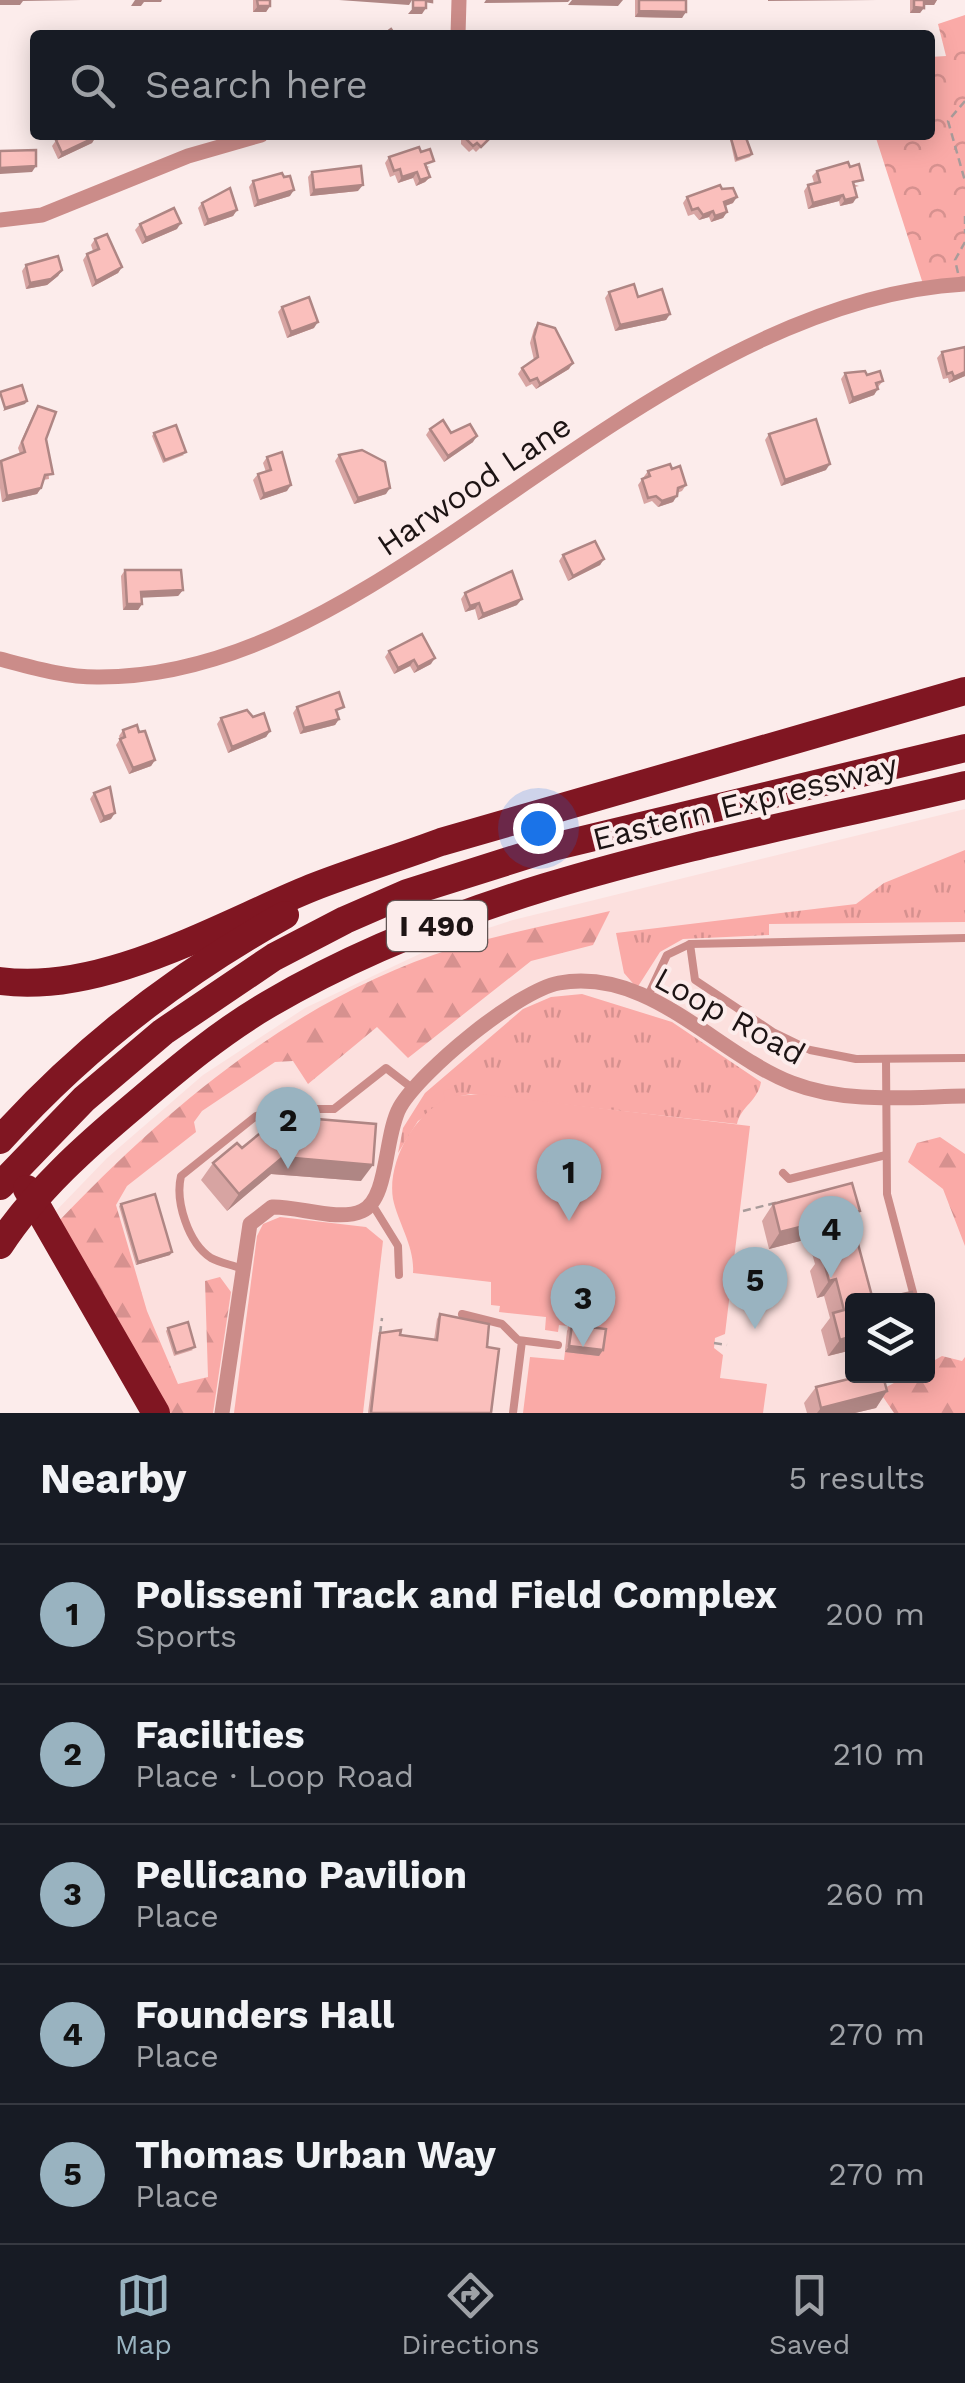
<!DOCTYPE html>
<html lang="en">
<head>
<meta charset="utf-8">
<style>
	:root { --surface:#171b24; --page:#20242c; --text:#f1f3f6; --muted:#9ea1a6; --line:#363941; --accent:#99b3c0 }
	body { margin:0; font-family:"Work Sans",sans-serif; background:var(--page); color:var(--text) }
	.controls { position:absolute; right:30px; bottom:30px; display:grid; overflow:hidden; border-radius:10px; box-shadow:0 5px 25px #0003 }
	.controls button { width:90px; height:90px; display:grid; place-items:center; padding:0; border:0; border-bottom:2px solid var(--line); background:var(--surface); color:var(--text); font:50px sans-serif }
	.you { position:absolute; left:538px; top:828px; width:35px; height:35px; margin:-25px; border:8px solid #fff; border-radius:50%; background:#1a73e8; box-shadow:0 0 0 15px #1a73e833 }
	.badge { display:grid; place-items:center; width:65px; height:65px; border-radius:50%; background:var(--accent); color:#111; font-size:32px; font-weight:700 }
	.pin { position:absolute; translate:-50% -82px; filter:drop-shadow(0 2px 5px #0008) }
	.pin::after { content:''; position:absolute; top:52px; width:35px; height:30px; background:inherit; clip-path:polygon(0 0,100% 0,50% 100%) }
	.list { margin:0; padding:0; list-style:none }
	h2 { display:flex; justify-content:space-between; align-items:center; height:130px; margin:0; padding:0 40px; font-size:42px }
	h2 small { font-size:32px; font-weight:400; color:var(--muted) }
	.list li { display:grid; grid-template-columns:65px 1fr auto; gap:30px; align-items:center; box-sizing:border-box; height:140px; padding:0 40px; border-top:2px solid var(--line) }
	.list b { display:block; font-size:38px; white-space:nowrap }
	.list p { margin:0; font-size:32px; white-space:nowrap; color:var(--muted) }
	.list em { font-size:32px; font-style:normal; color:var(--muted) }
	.icon { flex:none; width:55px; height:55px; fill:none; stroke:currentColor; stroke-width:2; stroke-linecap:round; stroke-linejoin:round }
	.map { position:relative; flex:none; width:965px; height:1413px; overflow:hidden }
	.search { position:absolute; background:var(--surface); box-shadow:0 5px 25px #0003; left:30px; right:30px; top:30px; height:110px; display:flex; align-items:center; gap:25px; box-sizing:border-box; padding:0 35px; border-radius:10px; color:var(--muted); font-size:38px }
	.sheet { height:830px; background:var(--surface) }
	nav { display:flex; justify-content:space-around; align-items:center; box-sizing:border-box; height:140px; border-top:2px solid var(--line); background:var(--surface); font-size:28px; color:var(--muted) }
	nav a { display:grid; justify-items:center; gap:5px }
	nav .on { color:var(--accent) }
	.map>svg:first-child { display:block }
</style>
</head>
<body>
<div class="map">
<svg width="965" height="1413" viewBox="0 0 965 1413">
	<defs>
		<pattern id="grass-tufts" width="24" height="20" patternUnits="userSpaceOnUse" patternTransform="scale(2.5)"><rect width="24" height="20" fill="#faaaa7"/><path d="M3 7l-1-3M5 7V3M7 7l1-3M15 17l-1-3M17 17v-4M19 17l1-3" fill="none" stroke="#d6918f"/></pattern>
		<pattern id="forest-firs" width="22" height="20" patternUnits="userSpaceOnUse" patternTransform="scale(2.5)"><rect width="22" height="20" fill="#faaaa7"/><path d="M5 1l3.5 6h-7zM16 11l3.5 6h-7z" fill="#d6918f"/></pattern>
		<pattern id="park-crowns" width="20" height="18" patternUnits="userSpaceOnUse" patternTransform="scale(2.5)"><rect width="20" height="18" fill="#faaaa7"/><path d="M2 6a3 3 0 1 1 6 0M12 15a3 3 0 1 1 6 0" fill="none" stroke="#d6918f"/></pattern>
	</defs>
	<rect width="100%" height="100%" fill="#fceceb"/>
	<path fill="#fce0de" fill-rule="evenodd" d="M965,809V1413H168L52,1215L107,1158L203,1075L305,1008L445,942L513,920ZM852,1300H928V1376H852Z"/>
	<g fill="url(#grass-tufts)">
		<polygon points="965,850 965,922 769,924 769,935 683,939 660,952 637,988 624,973 616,933 856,904 884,883"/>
		<path d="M582,994L672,1022L761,1082C758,1101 741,1106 737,1124L471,1094L455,1097L418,1121L398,1153L403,1128L425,1093L523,1009L551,997Z"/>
	</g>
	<g fill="url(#forest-firs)">
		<path d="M610,911L593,945L531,961L408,1058L377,1027L308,1084L293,1061L275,1062L202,1111L194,1122L196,1132L127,1186L116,1205L147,1311L178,1384L208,1377L205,1281L220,1277L231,1292L213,1413H168L57,1223C168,1106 298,997 454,948C505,933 559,923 610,911Z"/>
		<polygon points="940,1137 965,1154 965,1246 943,1189 908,1162 917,1143"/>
		<polygon points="942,1356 962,1361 965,1357 965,1413 894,1413 879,1391 907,1376 928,1376 928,1364"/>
	</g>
	<polygon fill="url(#park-crowns)" points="965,15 965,277 923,284 875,135 930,135 930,57 946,56 938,24"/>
	<g fill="#faaaa7">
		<path d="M453,1088L455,1096L481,1094L750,1126L725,1334L715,1338L714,1348L723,1355L720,1378L767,1384L763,1413H523L530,1357L564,1360L568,1326L559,1325L558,1332L545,1330L546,1317L499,1312L500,1306L491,1305V1282L413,1273C415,1247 398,1223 393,1199C387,1163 413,1116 445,1100L443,1091Z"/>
		<polygon points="280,1217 366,1227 383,1241 363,1413 234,1413 257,1236 263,1224"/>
	</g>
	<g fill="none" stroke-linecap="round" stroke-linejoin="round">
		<g stroke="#a89b9a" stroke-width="2.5" stroke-dasharray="8 5" stroke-linecap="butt">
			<polyline points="965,101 948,121 965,181"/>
			<polyline points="965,216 965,233"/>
			<polyline points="958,273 955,260 965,242"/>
			<polyline points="743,1211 783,1201"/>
			<polyline points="380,1334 382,1318"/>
			<polyline points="714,1343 727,1345"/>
		</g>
		<g stroke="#cb8c89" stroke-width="8">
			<polyline points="690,944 695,980 773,1032 810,1050 856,1059 965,1058"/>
			<polyline points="647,998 667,955 690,944 965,938"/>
			<polyline points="886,1059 887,1194 915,1300"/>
			<polyline points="783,1173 789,1179 886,1155"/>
			<polyline points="372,1204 398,1246 399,1275"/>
			<path d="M242,1269C233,1265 220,1263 211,1258C188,1243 175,1201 181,1176L256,1116L282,1109H334L386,1068L412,1088"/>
			<polyline points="462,1314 502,1324 518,1340 558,1345"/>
			<polyline points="928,1331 929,1331"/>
			<polyline points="513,1413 522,1341"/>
		</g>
		<g stroke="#cb8c89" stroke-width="15">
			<polyline points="458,35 459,0"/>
			<polyline points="0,220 42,215 188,156 261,135"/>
			<path d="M0,659C31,667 64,677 97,677C228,678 346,604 451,534C601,433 778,294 965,284"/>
			<path d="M222,1413L250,1224L272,1207C298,1206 338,1222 362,1211C389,1199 384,1135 400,1107C421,1071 517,991 559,983C650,967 715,1053 792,1083C846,1104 908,1097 965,1096"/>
		</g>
		<g stroke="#801622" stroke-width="28">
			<path d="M0,981C102,995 218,926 311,888C354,871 398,858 441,842L965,691"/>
			<path d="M0,1140C81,1050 179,974 285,915"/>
			<polyline points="0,1186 84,1099 163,1032 274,957 345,920 407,893 553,847 965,748"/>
			<polyline points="27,1189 156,1413"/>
			<path d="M0,1245C35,1191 87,1145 136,1104C178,1068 221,1032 269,1004C480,880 730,841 965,785"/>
		</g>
	</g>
	<g fill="#d7a4a2">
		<polygon points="244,0 270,0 270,6 266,12 253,12 253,0"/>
		<polygon points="635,0 686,0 682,18 635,17"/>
		<polygon points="910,0 937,0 934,5 924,5 920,13 910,13"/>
		<polygon points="56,135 95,135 92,143 58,159 52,146 57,139"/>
		<polygon points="461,135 491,135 492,136 476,152 473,149 469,152 461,144"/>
		<polygon points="729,135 745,135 752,154 750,157 735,162"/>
		<polygon points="389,157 430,167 426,168 430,177 425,182 416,186 413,178 398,183 395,175 390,177 385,163"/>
		<polygon points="817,171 859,186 855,187 853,203 840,206 839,201 808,209 804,191 808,185 814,183 812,176"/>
		<polygon points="312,172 358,191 310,196 308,177"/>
		<polygon points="253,181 290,196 254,207 249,187"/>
		<polygon points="722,189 733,203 725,206 727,212 723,218 711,222 709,217 699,220 694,214 688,216 683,203 687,197"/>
		<polygon points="202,203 237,210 233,216 204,226 198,208"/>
		<polygon points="140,224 177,229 142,244 135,230"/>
		<polygon points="95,239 122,267 118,273 92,287 83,260 87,254 93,251 91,245"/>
		<polygon points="26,265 62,270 58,276 47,285 26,289 22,271"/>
		<polygon points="609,292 638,297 670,314 666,320 615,331 605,298"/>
		<polygon points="282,307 314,328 287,338 278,312"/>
		<polygon points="538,323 569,369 536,389 532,384 526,387 518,374 522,368 534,360 530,343 534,329"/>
		<polygon points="942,352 965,376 949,383 948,378 943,379 937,358"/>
		<polygon points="845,373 867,375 883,381 878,387 874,395 849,404 841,379"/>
		<polygon points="38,406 46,439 49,479 43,480 41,488 37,494 2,502 0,488 0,462 20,454 18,448 34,412"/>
		<polygon points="430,429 451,433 473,442 444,462 426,435"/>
		<polygon points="154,433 184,455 163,463 152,436"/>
		<polygon points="769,434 826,470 781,486 765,440"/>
		<polygon points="339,455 386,494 354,504 335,461"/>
		<polygon points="267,457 287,491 260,500 253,480 258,474 266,472 263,463"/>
		<polygon points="672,469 686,485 682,491 677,493 673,502 658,507 652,501 644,504 638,485 648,471"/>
		<polygon points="563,555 604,559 600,565 568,581 559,561"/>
		<polygon points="125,570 183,590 178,596 142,597 142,604 138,610 123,610 121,576"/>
		<polygon points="465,593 517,605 478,620 475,609 465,612 461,599"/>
		<polygon points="389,651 431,664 414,673 410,666 394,674 385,657"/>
		<polygon points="297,707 340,713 337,713 339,719 335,725 300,734 293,713"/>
		<polygon points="253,717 270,731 266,737 228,753 217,724 221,718"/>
		<polygon points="123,730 139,732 155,760 151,766 129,774 116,745 120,739 119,736"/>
		<polygon points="94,793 111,819 100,823 90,799"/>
		<polygon points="242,1148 361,1181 271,1174 227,1211 201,1180 213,1163"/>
		<polygon points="121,1204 170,1255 136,1265 119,1206"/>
		<polygon points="773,1204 852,1223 852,1350 828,1356 821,1330 830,1318 824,1296 817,1298 810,1271 815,1264 808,1239 769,1249 762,1221"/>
		<polygon points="440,1314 487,1347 491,1413 368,1413 378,1337 380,1333 434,1340 437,1319"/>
		<polygon points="572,1325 603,1350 599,1356 565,1352 567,1331"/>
		<polygon points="168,1328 193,1350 174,1356 166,1331"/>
		<polygon points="816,1387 887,1391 876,1408 855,1413 807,1413 804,1403"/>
	</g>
	<g fill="#af8684">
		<polygon points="0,0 81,0 23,1 20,5 0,5"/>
		<polygon points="135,0 162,0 161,2 144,2 141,6 131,6"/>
		<polygon points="339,0 412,0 409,5"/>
		<polygon points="486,0 570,0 568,2 484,3"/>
		<polygon points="572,0 623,0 618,6 568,5"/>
		<polygon points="768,0 877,0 768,1"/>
		<polygon points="924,0 937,0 934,5 920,5"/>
		<polygon points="258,6 270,6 266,12 253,12"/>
		<polygon points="914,7 924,8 920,13 910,13"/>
		<polygon points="413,8 426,8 422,14 408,14"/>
		<polygon points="639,11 686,12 682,18 635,17"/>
		<polygon points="96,137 92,143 58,159 62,153"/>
		<polygon points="36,166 32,172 0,174 0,168"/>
		<polygon points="417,172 413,178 398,183 402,177"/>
		<polygon points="430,177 425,182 416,186 420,180"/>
		<polygon points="363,185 358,191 310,196 314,190"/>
		<polygon points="294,190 290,196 254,207 258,201"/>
		<polygon points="843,195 839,201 808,209 813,203"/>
		<polygon points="737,197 733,203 720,208 724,202"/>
		<polygon points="857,197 853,203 840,206 845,200"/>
		<polygon points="237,210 233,216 204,226 208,220"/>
		<polygon points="713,211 709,217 699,220 703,215"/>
		<polygon points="727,212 723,218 711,222 715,216"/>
		<polygon points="181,223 177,229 142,244 146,238"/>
		<polygon points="122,267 118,273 92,287 96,281"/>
		<polygon points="62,270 58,276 47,285 26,289 30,283"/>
		<polygon points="670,314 666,320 615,331 620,325"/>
		<polygon points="318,322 314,328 287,338 291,332"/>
		<polygon points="573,363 569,369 536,389 540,384"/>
		<polygon points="965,372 965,376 949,383 954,377"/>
		<polygon points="878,389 874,395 849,404 853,398"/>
		<polygon points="27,401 25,404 3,411 5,408"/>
		<polygon points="477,436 473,442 444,462 448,456"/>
		<polygon points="830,464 826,470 781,486 785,480"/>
		<polygon points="291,485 287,491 260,500 264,494"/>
		<polygon points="41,488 37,494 2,502 7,496"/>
		<polygon points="390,488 386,494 354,504 358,498"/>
		<polygon points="677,496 673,502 658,507 662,501"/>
		<polygon points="604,559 600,565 568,581 573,576"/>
		<polygon points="183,590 178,596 137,598 141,592"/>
		<polygon points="522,599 517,605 478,620 483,614"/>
		<polygon points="479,603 475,609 465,612 470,606"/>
		<polygon points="127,604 142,604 138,610 123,610"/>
		<polygon points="435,658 431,664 414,673 418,667"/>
		<polygon points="414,660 410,666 394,674 398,668"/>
		<polygon points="339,719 335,725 300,734 304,728"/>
		<polygon points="270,731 266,737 228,753 232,747"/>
		<polygon points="155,760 151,766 129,774 133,768"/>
		<polygon points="115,813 111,819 100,823 104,817"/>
		<polygon points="283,1157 373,1165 361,1181 271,1174 227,1211 239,1194"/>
		<polygon points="860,1211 848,1228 850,1214"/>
		<polygon points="820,1222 808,1239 769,1249 780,1232"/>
		<polygon points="172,1252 170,1255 136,1265 138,1262"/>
		<polygon points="836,1279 824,1296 817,1298 829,1281"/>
		<polygon points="852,1336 852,1350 828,1356 840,1340"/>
		<polygon points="569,1346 603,1350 599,1356 565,1352"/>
		<polygon points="887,1391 876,1408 855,1413 817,1413 821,1408"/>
	</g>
	<g fill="#fabfbc" stroke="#af8684" stroke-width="2.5">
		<polygon points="257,0 270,0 270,6 258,6"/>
		<polygon points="413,0 432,0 432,2 426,1 426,8 413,8"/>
		<polygon points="639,0 686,0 686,12 639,11"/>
		<polygon points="914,0 924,0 924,8 914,7"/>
		<polygon points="391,29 395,35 383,35"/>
		<polygon points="62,135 95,135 96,137 62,153 56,140 62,137"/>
		<polygon points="466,135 491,135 492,136 481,147 477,143 473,146 465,138"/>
		<polygon points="730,135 745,135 752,154 737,159"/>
		<polygon points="419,147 421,152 430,149 434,161 425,164 430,177 420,180 417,172 402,177 400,169 394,171 389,157"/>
		<polygon points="36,150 36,166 0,168 0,151"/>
		<polygon points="848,162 850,167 859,164 863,180 853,182 857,197 845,200 843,195 813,203 808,185 820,182 817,171"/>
		<polygon points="361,166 363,185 314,190 312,172"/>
		<polygon points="282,173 284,177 290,176 294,190 258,201 253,181"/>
		<polygon points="720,185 722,189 733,188 737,197 724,202 727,212 715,216 713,211 703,215 698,208 692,210 687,197"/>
		<polygon points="230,188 237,210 208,220 202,203"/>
		<polygon points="174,208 181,223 146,238 140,224"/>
		<polygon points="107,234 122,267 96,281 87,254 99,249 95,239"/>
		<polygon points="58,256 62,270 51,279 30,283 26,265"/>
		<polygon points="634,284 638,297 662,289 670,314 620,325 609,292"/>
		<polygon points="309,297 318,322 291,332 282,307"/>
		<polygon points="538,323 555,328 573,363 540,384 537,378 530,381 522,368 538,357 534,337"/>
		<polygon points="965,347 965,372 954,377 952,372 947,374 942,352"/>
		<polygon points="865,371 867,375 880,371 883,381 876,383 878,389 853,398 845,373"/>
		<polygon points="22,385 27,401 5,408 0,392"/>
		<polygon points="38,406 56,412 46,439 53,474 45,475 41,488 7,496 1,461 25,452 22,442"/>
		<polygon points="816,419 830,464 785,480 769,434"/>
		<polygon points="443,420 451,433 470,424 477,436 448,456 430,429"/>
		<polygon points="176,425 186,452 165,460 154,433"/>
		<polygon points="362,450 385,462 390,488 358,498 339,455"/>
		<polygon points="282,452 291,485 264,494 258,474 271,470 267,457"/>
		<polygon points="670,464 672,469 680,466 686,485 678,488 677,496 662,501 656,496 648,498 642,479 650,476 648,471"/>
		<polygon points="595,541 604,559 573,576 563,555"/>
		<polygon points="125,570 181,570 183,590 141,592 142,604 127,604"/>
		<polygon points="512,571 522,599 483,614 479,603 470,606 465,593"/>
		<polygon points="422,634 435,658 418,667 414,660 398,668 389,651"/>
		<polygon points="339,692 344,707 336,710 339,719 304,728 297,707"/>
		<polygon points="247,710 253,717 264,713 270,731 232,747 221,718"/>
		<polygon points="137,725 139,732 145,731 155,760 133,768 120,739 125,737 123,730"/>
		<polygon points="110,787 115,813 104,817 94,793"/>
		<polygon points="281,1116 376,1124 373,1165 283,1157 239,1194 213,1163 237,1143 242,1148"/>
		<polygon points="852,1183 860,1211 850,1214 873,1300 852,1300 852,1336 840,1340 833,1313 844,1310 836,1279 829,1281 822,1254 828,1252 820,1222 780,1232 773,1204"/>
		<polygon points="155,1194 172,1252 138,1262 121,1204"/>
		<polygon points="912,1292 914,1300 875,1300"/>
		<polygon points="440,1314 489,1324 487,1347 499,1349 491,1413 371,1413 380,1333 401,1330 400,1335 437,1340"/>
		<polygon points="188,1322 195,1347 176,1353 168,1328"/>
		<polygon points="572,1325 606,1329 603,1350 569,1346"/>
		<polygon points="861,1376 883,1376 887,1391 821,1408 816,1387"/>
	</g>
	<g text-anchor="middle" stroke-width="8" stroke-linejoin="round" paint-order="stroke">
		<rect fill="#fceceb" stroke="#605554" stroke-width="2.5" x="387" y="901" width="100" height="50" rx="8"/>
		<g font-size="30" font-weight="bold" fill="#1d1414">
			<text x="437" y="936">I 490</text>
		</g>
		<g font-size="32" fill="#1d1414" stroke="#fceceb">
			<text transform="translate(474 485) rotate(-34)" y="11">Harwood Lane</text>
			<text transform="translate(745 802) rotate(-14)" y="11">Eastern Expressway</text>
			<text transform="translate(730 1016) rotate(29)" y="11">Loop Road</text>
		</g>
	</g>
</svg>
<div class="controls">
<button><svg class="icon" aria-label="layers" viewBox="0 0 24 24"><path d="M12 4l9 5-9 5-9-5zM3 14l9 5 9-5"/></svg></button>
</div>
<div class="you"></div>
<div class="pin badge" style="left:569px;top:1221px">1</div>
<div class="pin badge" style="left:288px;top:1169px">2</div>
<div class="pin badge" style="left:583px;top:1347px">3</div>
<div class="pin badge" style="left:831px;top:1278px">4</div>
<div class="pin badge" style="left:755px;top:1329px">5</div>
<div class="search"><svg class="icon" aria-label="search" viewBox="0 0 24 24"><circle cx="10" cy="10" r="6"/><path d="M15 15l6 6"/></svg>Search here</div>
</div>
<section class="sheet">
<h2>Nearby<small>5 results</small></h2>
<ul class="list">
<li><span class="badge">1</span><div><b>Polisseni Track and Field Complex</b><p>Sports</p></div><em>200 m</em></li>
<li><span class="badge">2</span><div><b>Facilities</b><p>Place · Loop Road</p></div><em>210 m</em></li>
<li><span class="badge">3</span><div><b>Pellicano Pavilion</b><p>Place</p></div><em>260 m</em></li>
<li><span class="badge">4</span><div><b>Founders Hall</b><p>Place</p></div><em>270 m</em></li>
<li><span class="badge">5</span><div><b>Thomas Urban Way</b><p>Place</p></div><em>270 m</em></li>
</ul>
</section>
<nav>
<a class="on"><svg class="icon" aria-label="map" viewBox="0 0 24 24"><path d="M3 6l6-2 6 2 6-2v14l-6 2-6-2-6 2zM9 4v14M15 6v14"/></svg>Map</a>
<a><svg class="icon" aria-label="directions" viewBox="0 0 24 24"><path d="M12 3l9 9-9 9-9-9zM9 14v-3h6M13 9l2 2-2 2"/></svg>Directions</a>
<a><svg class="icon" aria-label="saved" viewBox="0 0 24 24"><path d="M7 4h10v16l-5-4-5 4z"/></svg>Saved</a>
</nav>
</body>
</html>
